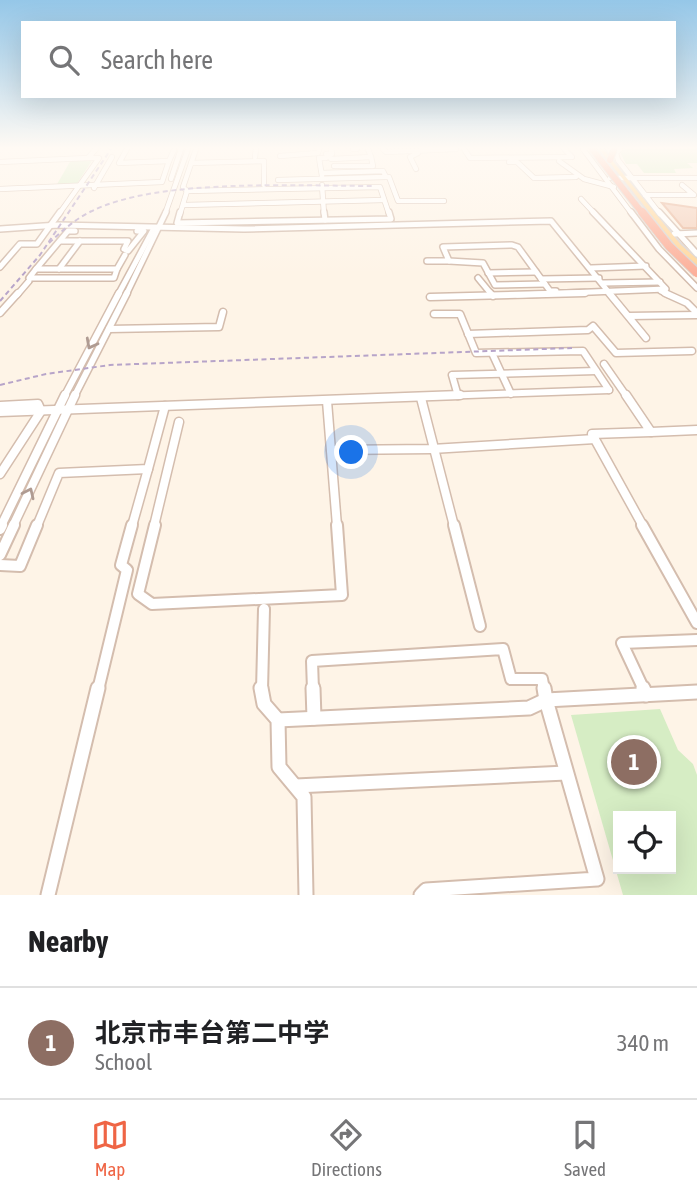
<!DOCTYPE html>
<html lang="en">
<head>
<meta charset="utf-8">
<style>
	:root { --surface:#fff; --page:#f2f2f2; --text:#202124; --muted:#757577; --line:#e0e0e0; --accent:#ef6545 }
	body { margin:0; font-family:"Asap Condensed","Noto Sans SC",sans-serif; background:var(--page); color:var(--text) }
	.controls { position:absolute; right:21px; bottom:21px; display:grid; overflow:hidden; border-radius:0px; box-shadow:0 7px 28px #0002 }
	.controls button { width:63px; height:63px; display:grid; place-items:center; padding:0; border:0; border-bottom:2px solid var(--line); background:var(--surface); color:var(--text); font:35px sans-serif }
	.you { position:absolute; left:352px; top:453px; width:24px; height:24px; margin:-18px; border:5px solid #fff; border-radius:50%; background:#1a73e8; box-shadow:0 0 0 10px #1a73e833 }
	.badge { display:grid; place-items:center; width:46px; height:46px; border-radius:50%; background:var(--accent); color:#fff; font-size:23px; font-weight:700 }
	.pin { position:absolute; translate:-50% -50%; border:4px solid #fff; box-shadow:0 2px 7px #0006 }
	.list { margin:0; padding:0; list-style:none }
	h2 { display:flex; justify-content:space-between; align-items:center; height:91px; margin:0; padding:0 28px; font-size:30px }
	h2 small { font-size:23px; font-weight:400; color:var(--muted) }
	.list li { display:grid; grid-template-columns:46px 1fr auto; gap:21px; align-items:center; box-sizing:border-box; height:112px; padding:0 28px; border-top:2px solid var(--line) }
	.list b { display:block; font-size:26px; white-space:nowrap }
	.list p { margin:0; font-size:23px; white-space:nowrap; color:var(--muted) }
	.list em { font-size:23px; font-style:normal; color:var(--muted) }
	.icon { flex:none; width:38px; height:38px; fill:none; stroke:currentColor; stroke-width:2; stroke-linecap:round; stroke-linejoin:round }
	.map { position:relative; flex:none; width:697px; height:895px; overflow:hidden }
	.search { position:absolute; background:var(--surface); box-shadow:0 7px 28px #0002; left:21px; right:21px; top:21px; height:77px; display:flex; align-items:center; gap:18px; box-sizing:border-box; padding:0 24px; border-radius:0px; color:var(--muted); font-size:26px }
	.sheet { height:203px; background:var(--surface) }
	nav { display:flex; justify-content:space-around; align-items:center; box-sizing:border-box; height:98px; border-top:2px solid var(--line); background:var(--surface); font-size:19px; color:var(--muted) }
	nav a { display:grid; justify-items:center; gap:4px }
	nav .on { color:var(--accent) }
	.map>svg:first-child { display:block }
</style>
</head>
<body>
<div class="map">
<svg width="697" height="895" viewBox="0 0 697 895">
	<rect width="100%" height="100%" fill="#fef4e7"/>
	<g fill="#d6edc4" fill-rule="evenodd">
		<polygon points="625,149 697,149 697,163 687,163 693,168 674,169 676,173 644,173 637,164 626,164 620,152"/>
		<polygon points="93,159 76,185 56,186 71,160"/>
		<path d="M660,709L678,750L693,764L697,775V895H623L571,715ZM618,816H671V869H618Z"/>
	</g>
	<polygon fill="#f5d1bd" stroke="#e9b79c" stroke-width="2" points="662,203 697,208 697,228 683,228"/>
	<g fill="none" stroke-linecap="round" stroke-linejoin="round">
		<defs>
			<g id="minor-far5">
				<polyline points="127,149 119,163 169,161 174,150"/>
				<polyline points="331,149 332,154 326,154 331,159 371,157 368,149"/>
				<polyline points="353,149 357,149"/>
				<polyline points="383,149 386,152 456,149"/>
				<polyline points="464,149 470,158 572,157 564,149"/>
				<polyline points="583,149 632,214"/>
				<polyline points="620,149 616,153 618,160 660,214"/>
				<polyline points="280,156 318,153 319,149"/>
				<polyline points="255,157 256,149"/>
				<polyline points="559,161 584,179 614,187"/>
				<polyline points="0,162 88,158"/>
				<polyline points="509,162 517,162 534,178 576,177"/>
				<polyline points="191,163 264,161 264,185"/>
				<polyline points="334,166 373,166 371,157"/>
				<polyline points="416,169 410,157 418,153"/>
				<polyline points="322,176 319,158 326,158"/>
				<polyline points="386,177 389,177 398,201 444,201"/>
				<polyline points="610,178 697,178"/>
				<polyline points="171,179 181,149"/>
				<polyline points="278,180 386,177 383,171 322,173"/>
				<polyline points="322,185 324,214"/>
				<polyline points="94,188 112,157"/>
				<polyline points="0,189 162,182 169,161"/>
				<polyline points="187,191 183,187 196,149"/>
				<polyline points="187,191 380,187 389,214"/>
				<polyline points="645,195 694,195 682,185"/>
				<polyline points="581,199 595,214"/>
				<polyline points="184,205 384,200"/>
				<polyline points="59,214 99,158 88,158 96,149"/>
				<polyline points="165,214 188,149"/>
				<polyline points="180,214 187,191"/>
			</g>
			<g id="minor-far4">
				<polyline points="180,212 177,223 391,219 389,212"/>
				<polyline points="324,212 325,220"/>
				<polyline points="631,212 659,249 697,288"/>
				<polyline points="659,212 697,254"/>
				<polyline points="0,229 58,225 244,229 551,221 611,295"/>
				<polyline points="75,231 68,231 36,269 117,269 125,255"/>
				<polyline points="674,234 697,233"/>
				<polyline points="60,241 128,241 124,249 128,251 144,231 137,231"/>
				<polyline points="427,261 449,261 443,247 512,245 518,247 550,291 556,291"/>
				<polyline points="449,261 483,263 495,285 545,284"/>
				<polyline points="0,267 20,244 37,244 60,212"/>
				<polyline points="591,268 646,266"/>
				<polyline points="36,269 29,278 114,278 117,269"/>
				<polyline points="59,269 80,241"/>
				<polyline points="488,273 536,272"/>
				<polyline points="478,278 492,295"/>
				<polyline points="541,279 599,278"/>
				<polyline points="603,283 660,282"/>
				<polyline points="661,291 669,295"/>
				<polyline points="17,295 29,281"/>
				<polyline points="118,295 154,228"/>
				<polyline points="126,295 166,212"/>
				<polyline points="517,295 666,289 593,212"/>
			</g>
			<g id="minor-far3">
				<polyline points="490,293 493,296"/>
				<polyline points="609,293 646,338"/>
				<polyline points="665,293 687,303 697,313"/>
				<polyline points="430,297 585,293"/>
				<polyline points="0,313 18,293"/>
				<polyline points="434,314 460,314 476,353 583,351 609,390"/>
				<polyline points="629,316 697,315"/>
				<polyline points="109,329 219,327 223,312"/>
				<polyline points="468,334 588,330 593,326 616,353 692,351"/>
				<polyline points="492,353 511,394"/>
				<polyline points="604,364 627,397"/>
				<polyline points="458,396 452,375 596,371"/>
				<polyline points="64,397 119,293"/>
				<polyline points="74,397 127,293"/>
				<polyline points="412,397 609,390"/>
			</g>
			<g id="minor-far2">
				<polyline points="626,395 651,432 592,434 643,526"/>
				<polyline points="421,398 454,526"/>
				<polyline points="327,401 337,526"/>
				<polyline points="0,406 38,404 41,411 0,474"/>
				<polyline points="0,412 460,395"/>
				<polyline points="651,432 697,430"/>
				<polyline points="331,450 432,449 595,439"/>
				<polyline points="1,526 65,395"/>
				<polyline points="13,526 75,395"/>
				<polyline points="37,526 59,473 148,469 165,406"/>
				<polyline points="132,526 148,469"/>
				<polyline points="154,526 179,422"/>
			</g>
			<g id="minor-far1">
				<polyline points="155,525 138,594 152,604 342,595 337,525"/>
				<polyline points="454,525 480,626"/>
				<polyline points="642,525 697,623"/>
				<polyline points="0,529 2,525"/>
				<polyline points="0,555 14,525"/>
				<polyline points="0,565 20,566 37,525"/>
				<polyline points="98,690 127,570 121,565 132,525"/>
				<polyline points="262,690 264,609"/>
				<polyline points="313,690 312,661 503,649 511,679 542,679 544,690"/>
				<polyline points="644,690 622,643 697,640"/>
			</g>
			<g id="minor">
				<polyline points="261,688 264,704 278,720 279,767 304,797 306,895"/>
				<polyline points="313,688 314,718"/>
				<polyline points="544,688 546,700 697,692"/>
				<polyline points="643,688 646,695"/>
				<polyline points="278,720 529,708 546,700 597,879 426,890 421,895"/>
				<polyline points="296,786 566,773"/>
				<polyline points="48,895 98,688"/>
			</g>
			<polygon id="major" points="599,149 603,149 681,245 697,259 697,265 677,247"/>
		</defs>
		<use href="#minor-far5" stroke="#d4bdae" stroke-width="6"/>
		<use href="#minor-far4" stroke="#d4bdae" stroke-width="8"/>
		<use href="#minor-far3" stroke="#d4bdae" stroke-width="9"/>
		<use href="#minor-far2" stroke="#d4bdae" stroke-width="11"/>
		<use href="#minor-far1" stroke="#d4bdae" stroke-width="14"/>
		<use href="#minor" stroke="#d4bdae" stroke-width="17"/>
		<use href="#major" stroke="#dcd4d0" stroke-width="4"/>
		<use href="#minor-far5" stroke="#fff" stroke-width="4.5"/>
		<use href="#minor-far4" stroke="#fff" stroke-width="5"/>
		<use href="#minor-far3" stroke="#fff" stroke-width="6"/>
		<use href="#minor-far2" stroke="#fff" stroke-width="8"/>
		<use href="#minor-far1" stroke="#fff" stroke-width="10"/>
		<use href="#minor" stroke="#fff" stroke-width="13"/>
		<use href="#major" fill="#ffd79d" fill-rule="evenodd"/>
		<g stroke="#b7a4c9" stroke-width="2" stroke-dasharray="5 3.5" stroke-linecap="butt">
			<path d="M49,243C62,231 75,219 92,211C158,178 299,186 375,186"/>
			<polyline points="0,301 40,255 111,149"/>
			<polyline points="0,385 46,374 110,365 572,348"/>
		</g>
		<defs>
			<g id="highway-bridge-far1">
				<polyline points="592,149 643,214"/>
				<polyline points="610,160 614,149"/>
			</g>
			<polyline id="highway-bridge" points="642,212 669,246 697,273"/>
		</defs>
		<use href="#highway-bridge-far1" stroke="#dcd4d0" stroke-width="8" stroke-linecap="butt"/>
		<use href="#highway-bridge" stroke="#dcd4d0" stroke-width="10" stroke-linecap="butt"/>
		<use href="#highway-bridge-far1" stroke="#fcb09a" stroke-width="6"/>
		<use href="#highway-bridge" stroke="#fcb09a" stroke-width="8"/>
	</g>
	<defs><path id="oneway-chevron" d="M-2-3.5L2.5 0L-2 3.5" fill="none" stroke-width="1.6" stroke-linecap="round" stroke-linejoin="round" transform="scale(1.75)"/></defs>
	<g stroke="#af9b92">
		<use href="#oneway-chevron" transform="translate(91 344) rotate(118)"/>
		<use href="#oneway-chevron" transform="translate(29 493) rotate(-65)"/>
	</g>
	<linearGradient id="sky" x2="0" y2="1"><stop stop-color="#95c7e8"/><stop offset="0.54" stop-color="#fffaf4"/><stop offset="1" stop-color="#fffaf4" stop-opacity="0"/></linearGradient>
	<rect width="697" height="274" fill="url(#sky)"/>
</svg>
<div class="controls">
<button><svg class="icon" aria-label="locate" viewBox="0 0 24 24"><circle cx="12" cy="12" r="6"/><path d="M12 2v4M12 18v4M2 12h4M18 12h4"/></svg></button>
</div>
<div class="you"></div>
<div class="pin badge" style="left:634px;top:762px;background:#8d6e63">1</div>
<div class="search"><svg class="icon" aria-label="search" viewBox="0 0 24 24"><circle cx="10" cy="10" r="6"/><path d="M15 15l6 6"/></svg>Search here</div>
</div>
<section class="sheet">
<h2>Nearby<small></small></h2>
<ul class="list">
<li><span class="badge" style="background:#8d6e63">1</span><div><b>北京市丰台第二中学</b><p>School</p></div><em>340 m</em></li>
</ul>
</section>
<nav>
<a class="on"><svg class="icon" aria-label="map" viewBox="0 0 24 24"><path d="M3 6l6-2 6 2 6-2v14l-6 2-6-2-6 2zM9 4v14M15 6v14"/></svg>Map</a>
<a><svg class="icon" aria-label="directions" viewBox="0 0 24 24"><path d="M12 3l9 9-9 9-9-9zM9 14v-3h6M13 9l2 2-2 2"/></svg>Directions</a>
<a><svg class="icon" aria-label="saved" viewBox="0 0 24 24"><path d="M7 4h10v16l-5-4-5 4z"/></svg>Saved</a>
</nav>
</body>
</html>
